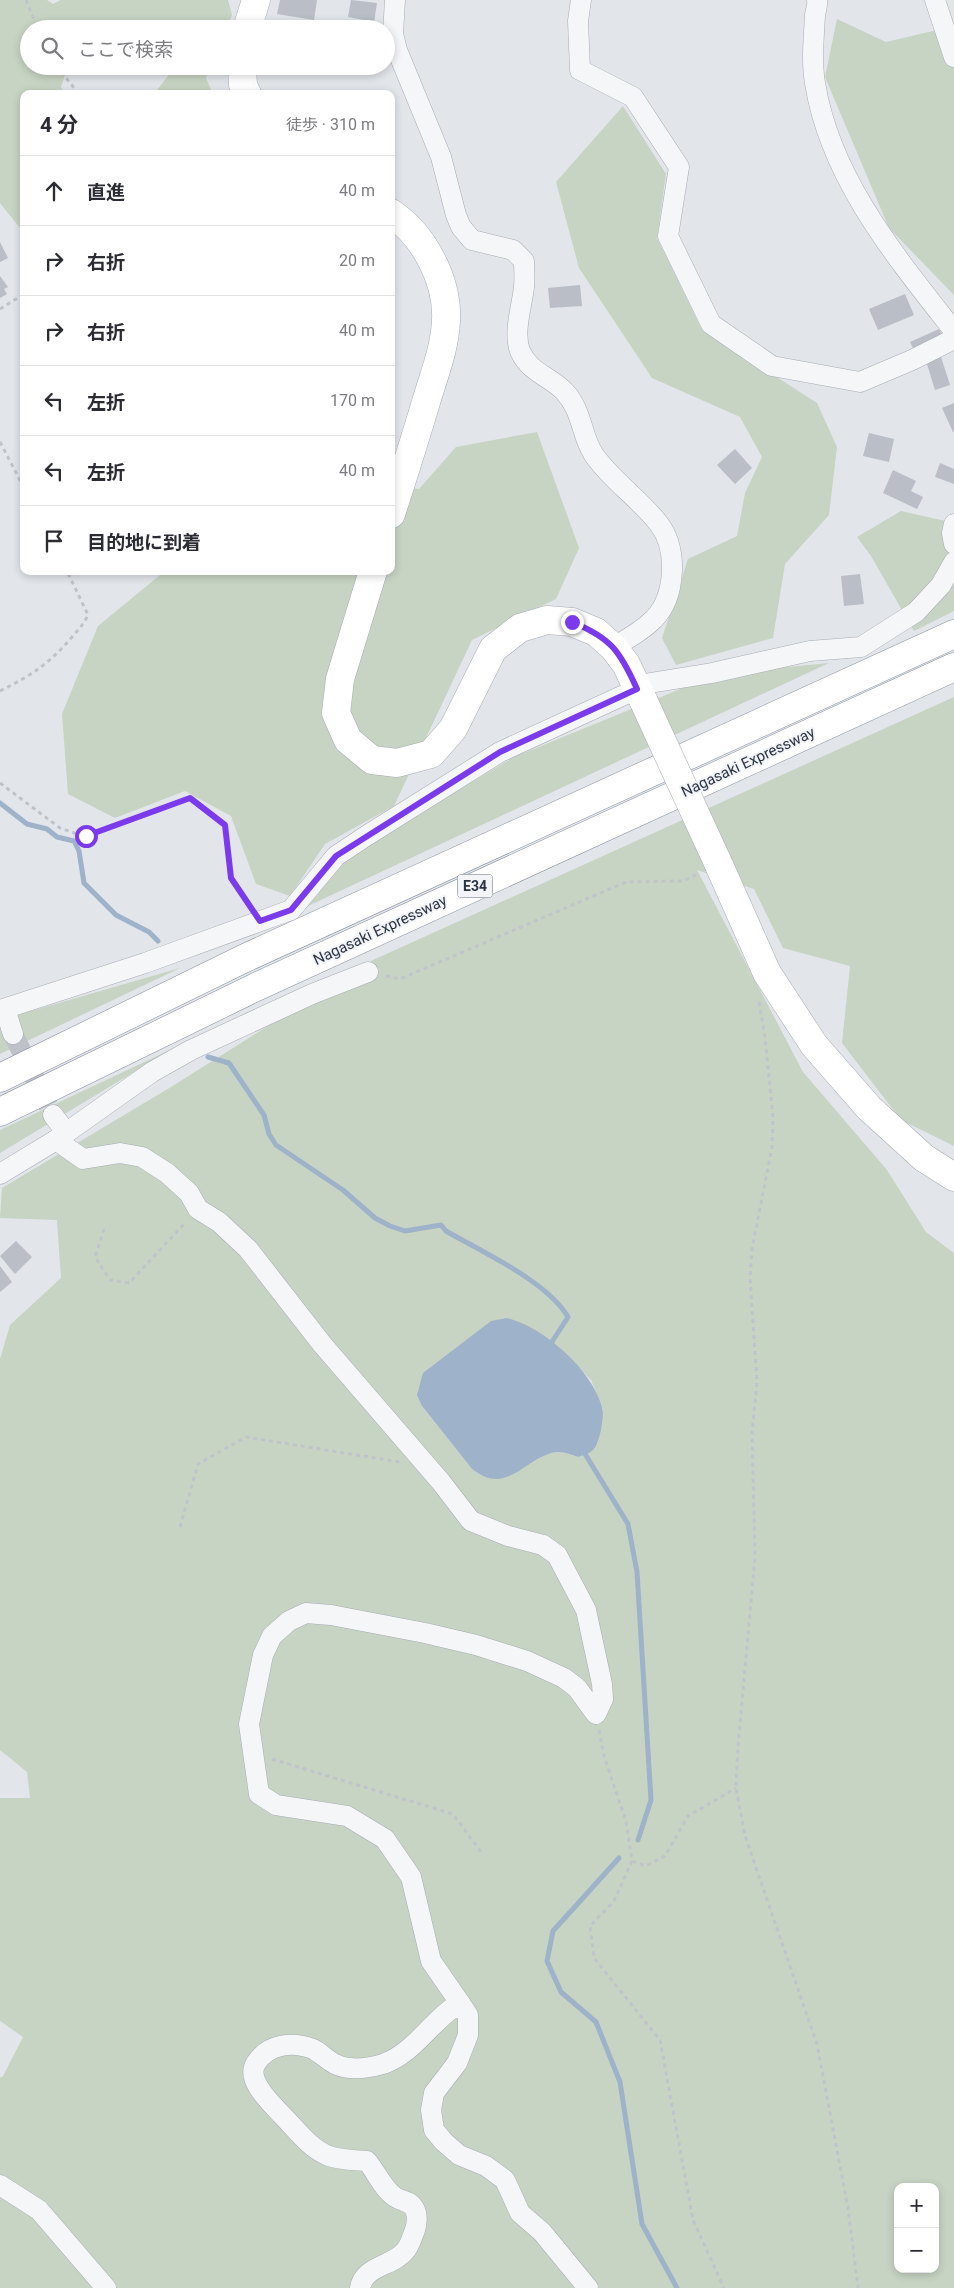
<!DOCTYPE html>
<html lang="ja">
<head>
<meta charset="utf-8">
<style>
	:root { --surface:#fff; --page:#f7f7f7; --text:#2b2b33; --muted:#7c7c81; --line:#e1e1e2 }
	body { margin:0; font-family:Roboto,"Noto Sans JP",sans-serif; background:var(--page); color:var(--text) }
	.controls { position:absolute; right:15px; bottom:15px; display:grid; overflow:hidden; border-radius:10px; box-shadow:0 2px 8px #0003 }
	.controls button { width:45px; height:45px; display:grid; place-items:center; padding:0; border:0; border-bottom:1px solid var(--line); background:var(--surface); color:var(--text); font:25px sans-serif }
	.stop { position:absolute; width:15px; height:15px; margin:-11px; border:4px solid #7c3aed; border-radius:50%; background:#fff }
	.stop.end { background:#7c3aed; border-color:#fff; box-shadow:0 1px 5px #0008 }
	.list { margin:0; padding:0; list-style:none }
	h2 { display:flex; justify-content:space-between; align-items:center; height:65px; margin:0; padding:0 20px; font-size:21px }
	h2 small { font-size:16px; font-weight:400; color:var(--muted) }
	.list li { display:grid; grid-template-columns:32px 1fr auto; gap:15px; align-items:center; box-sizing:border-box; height:70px; padding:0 20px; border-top:1px solid var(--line) }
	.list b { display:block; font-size:19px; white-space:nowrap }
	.list em { font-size:16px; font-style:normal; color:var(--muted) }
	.icon { flex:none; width:28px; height:28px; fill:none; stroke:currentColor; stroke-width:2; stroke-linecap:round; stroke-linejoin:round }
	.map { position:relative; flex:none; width:954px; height:2288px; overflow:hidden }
	.search { position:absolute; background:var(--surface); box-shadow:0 2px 8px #0003; left:20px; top:20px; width:375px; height:55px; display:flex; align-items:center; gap:12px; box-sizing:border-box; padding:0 18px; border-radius:28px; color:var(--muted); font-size:19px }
	.panel { position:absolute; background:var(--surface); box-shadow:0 2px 8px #0003; left:20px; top:90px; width:375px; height:485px; border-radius:10px }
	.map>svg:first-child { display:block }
</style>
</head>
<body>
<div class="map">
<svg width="954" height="2288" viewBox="0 0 954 2288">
	<rect width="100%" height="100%" fill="#e2e5ea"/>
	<g fill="#c7d4c3" fill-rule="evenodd">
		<polygon points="0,0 47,0 53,4 61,0 228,0 232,15 226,29 29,29 29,66 68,66 61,87 64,94 24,94 24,233 0,203"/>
		<polygon points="837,19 886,42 954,26 954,295 889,228 825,77"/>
		<polygon points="169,66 211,66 206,78 213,94 154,94 171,72"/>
		<polygon points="623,106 666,174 657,238 701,328 817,403 837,447 829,515 785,564 773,638 676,665 662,638 688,559 737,536 745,493 762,457 740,417 652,378 579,268 556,182"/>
		<polygon points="537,432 579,548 556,599 472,640 394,806 325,844 290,896 256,884 231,816 185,791 115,818 68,794 62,714 98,626 165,571 391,571 391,486 419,489 456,447"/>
		<polygon points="901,511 954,523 954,611 914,631 871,556 857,537"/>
		<polygon points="829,663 308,906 351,854 514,757 717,674"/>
		<path d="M954,697V1146L901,1120L842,1043L850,966L783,948L754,889L697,870L803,1072L887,1170L926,1232L954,1253V2288H0V2078L3,2076L23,2037L0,2021V1798H30L27,1772L0,1750V1359L10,1325L61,1278L57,1220L0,1218L2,1188L171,1087L373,960ZM552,1343L558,1346L591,1380L603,1409L583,1454L578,1457C569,1454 560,1450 551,1453C523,1463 502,1493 472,1469L422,1406ZM898,2187H935V2269H898Z"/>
		<polygon points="180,968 0,1054 0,1020"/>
		<polygon points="172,1049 0,1153 0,1130"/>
	</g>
	<path fill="#9eb2c9" d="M507,1318C544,1327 592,1370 602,1407C604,1414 602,1423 601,1430C599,1437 597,1447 592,1451C588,1454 582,1455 578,1457C569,1454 561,1450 551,1453C521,1463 505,1495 472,1469L422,1406L417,1395L423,1373L491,1321Z"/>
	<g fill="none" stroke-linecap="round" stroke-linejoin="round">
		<g stroke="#9eb2c9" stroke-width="5">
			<polyline points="0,803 27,824 47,829 57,837 74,841 79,851 84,883 116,915 149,932 158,941"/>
			<path d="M208,1057L229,1063L264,1115L269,1134L276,1145L343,1190L375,1218L390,1226L405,1231L441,1225L446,1231C482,1252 547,1281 568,1317L548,1348"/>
			<polyline points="582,1449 628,1524 637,1572 651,1800 638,1840"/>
			<polyline points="619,1858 553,1931 547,1961 561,1992 596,2022 620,2082 642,2224 677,2288"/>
		</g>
	</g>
	<g fill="#b9bec7">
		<polygon points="280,0 317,0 314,20 277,14"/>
		<polygon points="351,0 377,3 374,22 348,17"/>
		<polygon points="0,242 8,258 0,262"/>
		<polygon points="0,276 8,287 4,289 7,294 0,298"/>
		<polygon points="580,285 582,306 550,308 548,288"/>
		<polygon points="905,294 914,315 878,330 869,309"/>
		<polygon points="939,329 944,338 915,352 910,342"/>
		<polygon points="941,357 950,385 935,390 926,361"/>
		<polygon points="954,403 954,432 953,432 942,408"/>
		<polygon points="869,433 894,439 889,462 863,456"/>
		<polygon points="735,449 752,468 735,484 717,465"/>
		<polygon points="940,463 954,469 954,484 935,477"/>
		<polygon points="893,470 916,481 911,491 923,497 917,509 883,493"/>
		<polygon points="860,574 864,604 844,606 841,576"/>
		<polygon points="16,1241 32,1257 15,1274 0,1256"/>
		<polygon points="0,1266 12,1282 0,1292"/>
	</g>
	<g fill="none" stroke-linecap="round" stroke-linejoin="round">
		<polyline stroke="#bdc1c8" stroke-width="20" stroke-dasharray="20 10" stroke-linecap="butt" points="13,1034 53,1115"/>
		<defs>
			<g id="street">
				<path d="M395,0L393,34L397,50L441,157L456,215L461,227L472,240L513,250L524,261C524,269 525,278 524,287C522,306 513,332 520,351C529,372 549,376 564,391C583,411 581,436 594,455C612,481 640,499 659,524C678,549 676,596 654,619C642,631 628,639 613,647"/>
				<polyline points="581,0 578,21 580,70 633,97 679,167 668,236 711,324 772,366 860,382 912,360 954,339"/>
				<path d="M817,0C818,5 816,9 815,15C814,37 811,60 815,83C830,178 896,257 954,331"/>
				<polyline points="935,0 954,57"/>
				<polyline points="954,524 952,533 954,544"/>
				<polyline points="5,1009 13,1034"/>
				<polyline points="0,1010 145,963 291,910 336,856 366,836 500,752 637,689 650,683 712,673 810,651 861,647 916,612 941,585 954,562"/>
				<polyline points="53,1115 65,1131"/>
				<polyline points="56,1140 83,1159 120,1153 142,1157 167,1173 189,1193 198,1209 219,1222 248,1249 322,1344 441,1482 471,1521 508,1536 543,1545 557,1555 586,1610 602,1684 603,1699 596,1714 577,1688 564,1678 527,1661 476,1645 425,1633 331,1615 306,1613 289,1621 272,1636 263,1655 249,1724 259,1794 276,1805 347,1816 385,1839 411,1877 431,1961 460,2003"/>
				<polyline points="0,1174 56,1140 152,1072 191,1050 312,994 368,972"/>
				<polyline points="0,2185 39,2210 106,2288"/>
				<path d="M360,2288C363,2266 393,2266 405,2251C410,2246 412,2237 415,2230C417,2224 418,2214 414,2208C409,2200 403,2202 395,2197C384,2190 376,2172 367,2161C355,2160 340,2160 329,2156C310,2149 296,2129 281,2114C271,2103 245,2080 256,2063C268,2044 292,2041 313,2049C321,2053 327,2060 335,2064C349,2071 369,2068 383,2064C415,2053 432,2019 460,2003L468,2015V2035L457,2063L434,2093L431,2110L434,2130L444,2142L459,2155L486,2166L505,2180L520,2213L542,2232L588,2288"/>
			</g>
			<g id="secondary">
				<polyline points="247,29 256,0"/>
				<polyline points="242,66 243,85 247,94"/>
				<path d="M391,213C424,235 448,281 446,320C445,348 434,375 426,402C415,439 403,477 391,514"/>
				<polyline points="373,571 340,679 336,713 348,740 372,760 397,763 431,754 453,729 493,649 520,628 547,620 572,622 596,632 613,647 626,664 644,702"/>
				<polyline points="719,865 767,973 814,1045 869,1108 924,1158 954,1177"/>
			</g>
			<g id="highway">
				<polyline points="0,1078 243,959 954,634"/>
				<polyline points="0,1112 256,987 954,667"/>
			</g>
		</defs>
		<use href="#street" stroke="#a7acb4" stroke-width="21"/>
		<use href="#secondary" stroke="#a7acb4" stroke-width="29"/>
		<use href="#highway" stroke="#8a92a1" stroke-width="29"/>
		<g stroke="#c0c3c9" stroke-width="3" stroke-dasharray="4 4" stroke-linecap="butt">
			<polyline points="26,0 38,29"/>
			<polyline points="56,66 72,85 77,94"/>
			<polyline points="0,309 24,294"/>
			<polyline points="0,442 24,488"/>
			<path d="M0,691C32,675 49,664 72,637C78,630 84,624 88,615L67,571"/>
			<polyline points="0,783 60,828 86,837 190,798 225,825 231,878 250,906"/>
			<polyline points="386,976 400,979 626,882 683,881 700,873"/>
			<polyline points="759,1002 765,1037 773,1118 772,1147 752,1249 750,1278 757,1382 752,1432 755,1557 738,1746 736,1788 745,1836 817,2044 848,2208 858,2288"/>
			<polyline points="104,1229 95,1257 110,1280 129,1283 186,1222"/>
			<polyline points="180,1527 198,1464 246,1437 400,1462"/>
			<polyline points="599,1730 604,1756 626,1821 632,1861 646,1866 665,1856 688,1816 736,1788"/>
			<polyline points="272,1759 453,1814 481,1852"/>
			<polyline points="632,1861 614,1901 590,1926 594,1958 660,2040 693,2220 724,2288"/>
		</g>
		<use href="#street" stroke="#f5f6f8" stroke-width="20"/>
		<use href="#secondary" stroke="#fff" stroke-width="28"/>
		<use href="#highway" stroke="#fff" stroke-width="28"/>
		<defs>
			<polyline id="secondary-bridge" points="644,702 719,865"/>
		</defs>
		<use href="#secondary-bridge" stroke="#a7acb4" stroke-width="29" stroke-linecap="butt"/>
		<use href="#secondary-bridge" stroke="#fff" stroke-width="28"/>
	</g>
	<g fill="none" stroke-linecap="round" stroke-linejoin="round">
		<path stroke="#7c3aed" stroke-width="6" d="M86,836L190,798L225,825L231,878L260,921L291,910L336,856L500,752L637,689C620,651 611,638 572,622"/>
	</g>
	<g text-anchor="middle" stroke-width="4" stroke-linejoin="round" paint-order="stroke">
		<rect fill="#f2f4f8" stroke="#666d79" stroke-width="1" x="457.5" y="874.5" width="35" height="23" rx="4"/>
		<g font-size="14" font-weight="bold" fill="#2a3342">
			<text x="475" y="891">E34</text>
		</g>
		<g font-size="15" fill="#2a3342" stroke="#f2f4f8">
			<text transform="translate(748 762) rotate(-25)" y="5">Nagasaki Expressway</text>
			<text transform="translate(380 930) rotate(-25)" y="5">Nagasaki Expressway</text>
		</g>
	</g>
</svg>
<div class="controls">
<button>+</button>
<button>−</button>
</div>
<div class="stop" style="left:86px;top:836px"></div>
<div class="stop end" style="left:572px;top:622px"></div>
<div class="search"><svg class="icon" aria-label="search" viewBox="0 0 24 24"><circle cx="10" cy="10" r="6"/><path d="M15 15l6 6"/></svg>ここで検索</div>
<section class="panel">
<h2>4 分<small>徒歩 · 310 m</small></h2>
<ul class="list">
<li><svg class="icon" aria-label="ahead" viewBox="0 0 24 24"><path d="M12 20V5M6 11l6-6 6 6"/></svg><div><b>直進</b></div><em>40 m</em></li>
<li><svg class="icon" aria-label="right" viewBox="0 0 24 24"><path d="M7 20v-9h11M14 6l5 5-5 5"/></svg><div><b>右折</b></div><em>20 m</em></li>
<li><svg class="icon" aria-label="right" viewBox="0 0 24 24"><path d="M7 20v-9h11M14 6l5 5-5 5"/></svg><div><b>右折</b></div><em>40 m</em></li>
<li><svg class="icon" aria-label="left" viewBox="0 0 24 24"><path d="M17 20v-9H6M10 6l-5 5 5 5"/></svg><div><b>左折</b></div><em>170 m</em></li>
<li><svg class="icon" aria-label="left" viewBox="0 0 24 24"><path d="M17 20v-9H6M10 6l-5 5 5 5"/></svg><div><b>左折</b></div><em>40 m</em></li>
<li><svg class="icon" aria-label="arrive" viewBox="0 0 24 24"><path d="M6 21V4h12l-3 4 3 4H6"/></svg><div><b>目的地に到着</b></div></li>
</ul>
</section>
</div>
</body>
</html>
